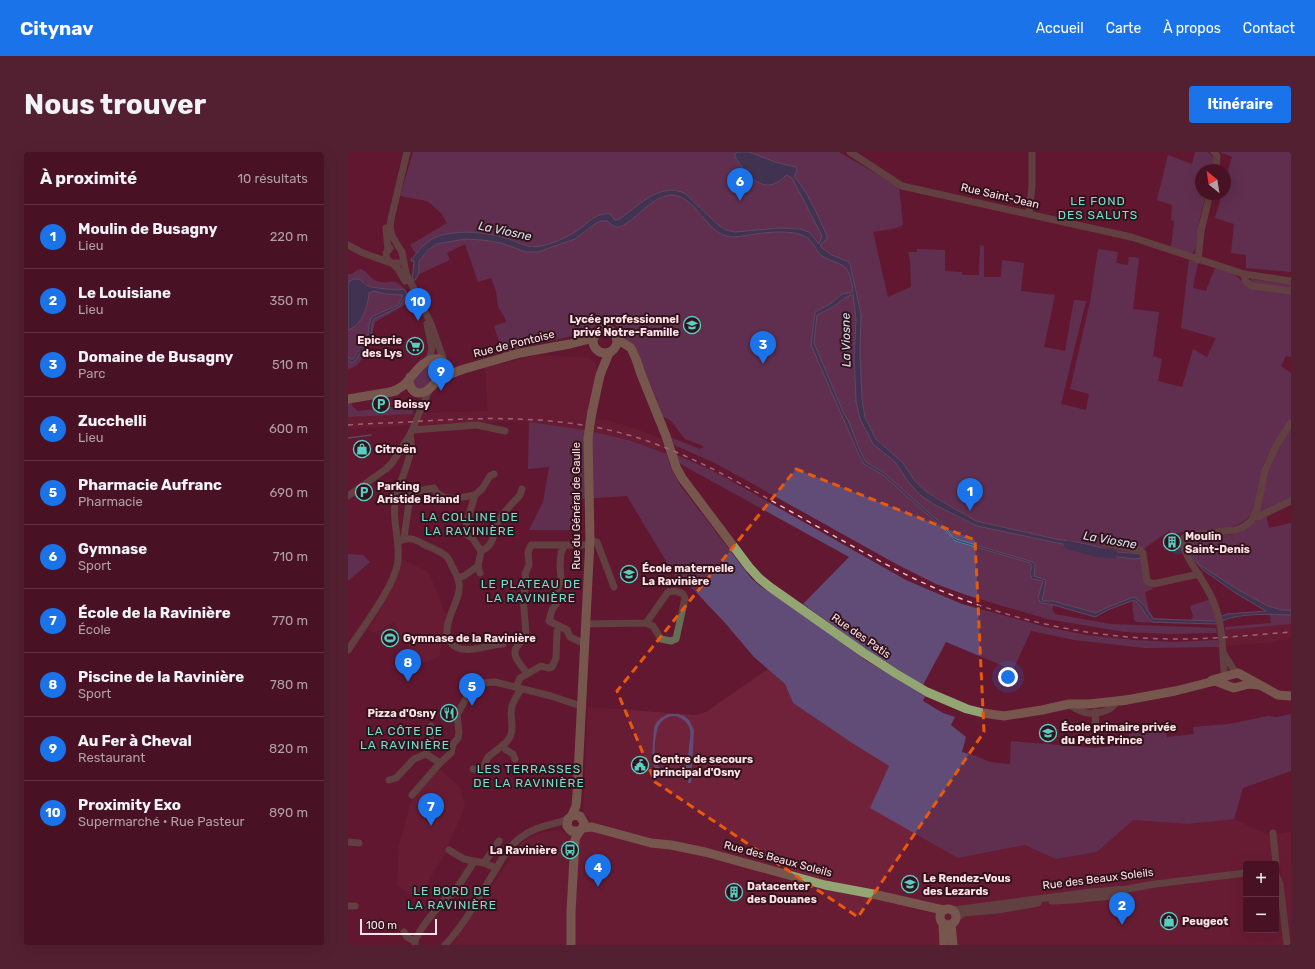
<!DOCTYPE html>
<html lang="fr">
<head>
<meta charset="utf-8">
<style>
  body { margin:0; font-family:Rubik,sans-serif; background:#532031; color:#f1f3f6 }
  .controls { position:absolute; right:12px; bottom:12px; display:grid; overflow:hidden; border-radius:4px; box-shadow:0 4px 16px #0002 }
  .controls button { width:36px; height:36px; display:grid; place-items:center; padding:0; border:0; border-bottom:1px solid #613241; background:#491224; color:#f1f3f6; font:20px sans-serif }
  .compass { position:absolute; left:847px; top:12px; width:36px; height:36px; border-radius:50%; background:#491224; box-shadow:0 4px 16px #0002; rotate:330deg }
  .scale { position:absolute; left:12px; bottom:10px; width:77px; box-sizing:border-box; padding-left:4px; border:2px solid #ffe3e8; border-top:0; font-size:11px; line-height:14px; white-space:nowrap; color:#ffe3e8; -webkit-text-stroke:3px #33131b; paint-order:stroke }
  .you { position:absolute; left:660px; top:525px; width:14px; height:14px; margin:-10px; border:3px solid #fff; border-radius:50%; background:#1a73e8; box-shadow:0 0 0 6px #1a73e833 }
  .badge { display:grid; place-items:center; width:26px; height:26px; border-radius:50%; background:#1a73e8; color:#fff; font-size:13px; font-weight:700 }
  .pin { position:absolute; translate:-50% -33px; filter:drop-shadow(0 1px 2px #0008) }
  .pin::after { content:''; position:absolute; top:21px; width:14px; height:12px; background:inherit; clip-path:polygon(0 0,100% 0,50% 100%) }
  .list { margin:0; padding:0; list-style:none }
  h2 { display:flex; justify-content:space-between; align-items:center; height:52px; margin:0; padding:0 16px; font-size:17px }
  h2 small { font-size:13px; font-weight:400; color:#b19ea6 }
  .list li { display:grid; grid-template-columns:26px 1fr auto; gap:12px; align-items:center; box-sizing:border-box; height:64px; padding:0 16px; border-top:1px solid #613241 }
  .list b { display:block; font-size:15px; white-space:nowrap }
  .list p { margin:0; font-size:13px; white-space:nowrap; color:#b19ea6 }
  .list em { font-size:13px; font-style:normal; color:#b19ea6 }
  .map { position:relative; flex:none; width:943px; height:793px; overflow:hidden; border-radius:4px }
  header { display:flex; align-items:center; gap:24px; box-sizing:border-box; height:56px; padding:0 20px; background:#1a73e8; color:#fff }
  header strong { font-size:19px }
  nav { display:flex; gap:22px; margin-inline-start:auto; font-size:14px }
  .intro { display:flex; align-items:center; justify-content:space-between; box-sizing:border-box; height:96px; padding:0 24px }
  h1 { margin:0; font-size:28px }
  .button { padding:10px 18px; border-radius:4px; background:#1a73e8; color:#fff; font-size:14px; font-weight:700 }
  main { display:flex; gap:24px; padding:0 24px }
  aside { flex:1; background:#491224; border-radius:4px; box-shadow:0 4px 16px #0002 }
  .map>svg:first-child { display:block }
  .built { fill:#71223b; fill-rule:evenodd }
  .green { fill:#604c76; fill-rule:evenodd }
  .water { fill:#1d537c; stroke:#617e9c }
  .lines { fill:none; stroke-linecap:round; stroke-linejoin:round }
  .stream { stroke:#617e9c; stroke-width:1.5 }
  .river { stroke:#1d537c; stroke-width:9 }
  .minor { stroke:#656f56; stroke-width:7 }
  .major { stroke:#92a572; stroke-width:9 }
  .rail { stroke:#e4c1c9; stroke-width:1.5; stroke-dasharray:5 5; stroke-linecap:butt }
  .major-bridge { stroke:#92a572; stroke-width:9 }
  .marked { fill:none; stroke:#e8590c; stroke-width:3; stroke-dasharray:8 5; stroke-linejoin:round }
  .labels { text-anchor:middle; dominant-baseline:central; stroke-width:4; stroke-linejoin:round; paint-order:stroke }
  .street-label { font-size:11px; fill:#ffe3e8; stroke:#33131b }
  .poi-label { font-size:11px; font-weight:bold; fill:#ffe3e8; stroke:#33131b; text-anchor:start }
  .neighbourhood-label { font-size:12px; letter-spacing:1px; fill:#76dfd2; stroke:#33131b }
  .water-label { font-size:12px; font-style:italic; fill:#d5e3f1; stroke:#33131b }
</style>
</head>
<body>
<header>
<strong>Citynav</strong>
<nav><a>Accueil</a><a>Carte</a><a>À propos</a><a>Contact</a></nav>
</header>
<div class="intro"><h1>Nous trouver</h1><a class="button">Itinéraire</a></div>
<main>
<aside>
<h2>À proximité<small>10 résultats</small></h2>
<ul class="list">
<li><span class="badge">1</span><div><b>Moulin de Busagny</b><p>Lieu</p></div><em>220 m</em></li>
<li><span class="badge">2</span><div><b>Le Louisiane</b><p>Lieu</p></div><em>350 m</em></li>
<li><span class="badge">3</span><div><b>Domaine de Busagny</b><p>Parc</p></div><em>510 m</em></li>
<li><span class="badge">4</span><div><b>Zucchelli</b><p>Lieu</p></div><em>600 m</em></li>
<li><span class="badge">5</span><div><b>Pharmacie Aufranc</b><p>Pharmacie</p></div><em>690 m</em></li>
<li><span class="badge">6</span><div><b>Gymnase</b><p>Sport</p></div><em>710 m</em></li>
<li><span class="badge">7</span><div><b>École de la Ravinière</b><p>École</p></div><em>770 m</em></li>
<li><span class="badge">8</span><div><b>Piscine de la Ravinière</b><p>Sport</p></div><em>780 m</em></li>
<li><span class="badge">9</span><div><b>Au Fer à Cheval</b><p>Restaurant</p></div><em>820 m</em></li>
<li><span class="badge">10</span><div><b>Proximity Exo</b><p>Supermarché · Rue Pasteur</p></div><em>890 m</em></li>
</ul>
</aside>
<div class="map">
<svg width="943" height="793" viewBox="0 0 943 793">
  <rect width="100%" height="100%" fill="#611830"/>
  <g class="built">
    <polygon points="190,203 241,206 249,212 237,278 181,270 152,269 71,273 76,261 140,259 137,216"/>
    <polygon points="65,262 61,273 0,277 0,265"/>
    <polygon points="249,267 262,269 287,277 314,287 317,301 280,288 246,281"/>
    <polygon points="54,407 81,421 98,464 91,505 78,510 68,508 46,470 26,481 21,477 32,460 43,438"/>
    <polygon points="943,472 943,487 928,489 928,490 876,494 877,478"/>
    <path d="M420,517L437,532L445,551L504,591L541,614L610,706L677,693L708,707L749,700L785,668L841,672L886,667L920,683L943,680V793H104L173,691L189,682L202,679H214L219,683L234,684L238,681L241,664L235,662L240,555L348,563L358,560ZM898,712H928V778H898Z"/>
    <polygon points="92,617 112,635 117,654 98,699 74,740 70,741 68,745 49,734 51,693 64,647"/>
  </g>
  <g class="green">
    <path d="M65,0H491L551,35L555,73L549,76L525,80L540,145L563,135L562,107L560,100H569V97L597,98V119L614,120V123H631L632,93L636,94V125H653L654,108L676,111L673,139L707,143L696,195L717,199L726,148L738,149L713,252L738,258L741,242L722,237L742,150L750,97L770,100L768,111L780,113L781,105L791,106L785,157L811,160L805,204L814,207L810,229L834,235L845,197L859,205L868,186L833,176L841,108L850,110L845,136L858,139L867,116L886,122L894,129L943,142V205L938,204L933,214L943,221V266L926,291L915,313L905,360C893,378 866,378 847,381L843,379L823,382L821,379L798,395L794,401L800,433L805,437L797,440L801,459L806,466L843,468L845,464L842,454L863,447L868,470L805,467L796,453L786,445L760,455L748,461L705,449H695L694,447L697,427C684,426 686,425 687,413L685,410L609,387L603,383L598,378L604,387L609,390L682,411L684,414L682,422L684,427L695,430L690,447L694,452L706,453L704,457L707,462L762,472L868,476L869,481L822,482L777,480L699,467L618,443L588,432L550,413L367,311L326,293L324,286L352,297L356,295L353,293L337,287L323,269L314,264L309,248L297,221L291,202L283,192L274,185L266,169L257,167L238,181L171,196L155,202L146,174L158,170L157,166L150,155L148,139L143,126L130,130L117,92L99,101L102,108L71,122V109C86,91 91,90 115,87L112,81C92,83 82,86 68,102L62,93L99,71L93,61L79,49L52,44ZM514,247L517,265L528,287L555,311L567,329L578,339L628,369L708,387L739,392L769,400L794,402L770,405L743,398L629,374L610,365L564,331L547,307L523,284L511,251Z"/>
    <polygon points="847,0 860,0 866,7 865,18 853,18 853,42 858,42 852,66 847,98 843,103 823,96 826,69 823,68 824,53 809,48 820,3 844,12"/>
    <polygon points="872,0 943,0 943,120 898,116 898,103 883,101 886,72 867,66 874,42 877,42 877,30 884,5"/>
    <path d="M13,117C20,120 22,127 29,129C42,134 44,123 56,137L50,139L21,134L16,130L6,127L0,130V122H4L9,118Z"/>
    <polygon points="903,127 943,132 943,137 905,131 902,129"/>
    <path d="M26,139L37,142L55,143L50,153L25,165L20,183L5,207H3L0,205V178C14,174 20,154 21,141Z"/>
    <path d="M59,142L60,151L27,170C25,181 17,206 9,213C6,215 3,216 0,217V209L2,211L23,184L24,172L26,167L51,155Z"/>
    <path d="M83,211H88C90,212 92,213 93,215C96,222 76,237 71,237C68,236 67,235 66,233V226Z"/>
    <polygon points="0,250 3,250 5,255 10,259 62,253 65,257 65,262 0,265"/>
    <polygon points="181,270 237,278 280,288 319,302 322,314 332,333 403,426 412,434 449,458 519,509 577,544 575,549 595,561 607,565 603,573 618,585 614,600 628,604 642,610 662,612 663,589 747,596 782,592 781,582 817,577 819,585 846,582 845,575 881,572 920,564 929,565 943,562 943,619 895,636 886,667 841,672 785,668 749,700 708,707 677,693 610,706 522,656 541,614 504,591 445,551 437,532 406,505 377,471 347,439 327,424 279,344 233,347 233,378 181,378 195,350 201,315 180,317"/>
    <polygon points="943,274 943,347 913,361 911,360 918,318"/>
    <polygon points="327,302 369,321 558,428 614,452 698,475 738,483 786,488 825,490 870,488 871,495 797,496 726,488 683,479 665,518 598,490 575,533 523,501 455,452 501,405 329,310"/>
    <polygon points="918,362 921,376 943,371 943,458 934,458 920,454 889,437 852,413 838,394 838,390 841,387 886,382 896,377"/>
    <polygon points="0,402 15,403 22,410 0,429"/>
    <path d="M787,448C795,454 797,465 805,470L867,473L789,470L786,468L784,449Z"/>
    <polygon points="924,461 943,463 943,472 877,478 877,475 923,471 922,462"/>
    <path d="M321,562H330L336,564L341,568L346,578L343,631H340V617C330,626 313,628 306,614C303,606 305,597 305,589C306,584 305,578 307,573C310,567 315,564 321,562ZM328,564C333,566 337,568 340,573C344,579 342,587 341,594C340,607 340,624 322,621C315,620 308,614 307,607C306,598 307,575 314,569C318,565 323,564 328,564Z"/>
  </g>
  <g class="water">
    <path d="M389,0H401L427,10L448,15L449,18L446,25C458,36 472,68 479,84V87L473,92V95L484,103L501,110L502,112L513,162L512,201L514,247L517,265L528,287L555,311L567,329L578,339L590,347L628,369L708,387L739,392L769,400L794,402V406L786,407L770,405L743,398L629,374L585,352L572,343L561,331L547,310L525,292L512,267L508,249L506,204L508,168L505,142L497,146L485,155L469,163L466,191L496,262L501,270L512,299L518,310L535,320L597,375L603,383L608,387L685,410L687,413L686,424L698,428L694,449H705L748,461L760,455L786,445L796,453L805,467L869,469V471L867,472L805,470C797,465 795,454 786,448L762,457L747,465L706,453L693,451L690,446L695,429L684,427L682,422L684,414L682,411L607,389L595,376L535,323L516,312L511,303L463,193L467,160L482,152L494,142L505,140C504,134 503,125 500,119C496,111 481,109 474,104C467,98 465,88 456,84C445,78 420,80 408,82C398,83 385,87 375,83C356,75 346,43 323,43C302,44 283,75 269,75C265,75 262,71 259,69H252L247,72L227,87L190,100H178L153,91L135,88L117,87L89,92L80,98L71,109C70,117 73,122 66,129L64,124L65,121L66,109H63V107C66,105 66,103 69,101C73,95 81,88 88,85C110,77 139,80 161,87C172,91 181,97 193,94C204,92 217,86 227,80C239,73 247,60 262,62L267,68H270C288,56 313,28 338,42L369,72L378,78L387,80L432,76L452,77L461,80L471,92L474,84L444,26L439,23C435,26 431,30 426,32C409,38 395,17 387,5V2Z"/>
    <path d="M6,127C14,126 14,131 20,134C25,136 51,139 56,137L59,142L51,155L26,167L24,172L23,184L7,209L4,211L0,209V205L3,207H5L20,183L21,173L23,166L27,163L50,153L55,143L37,142L26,139L21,141C20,154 14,174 0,178V130Z"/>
    <path d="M838,394L841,396L844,402L852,413L889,437L920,454L934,458H943V463C924,462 890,461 874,469L872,465L879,462L918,459L889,442L855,418L844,405Z"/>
  </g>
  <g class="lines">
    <g class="stream">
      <polyline points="0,286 23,283"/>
      <polyline points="829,400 834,397"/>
    </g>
    <g class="river">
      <polyline points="720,393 746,400 765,402"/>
      <polyline points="829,398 838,395 840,396 842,400"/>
    </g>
    <g class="minor">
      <polyline points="59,0 43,67 42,76 44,84 54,100 58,121 83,172 95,206 97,214"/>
      <polyline points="502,0 554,34 783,85 896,122 943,129"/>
      <polyline points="866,0 869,4 868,18"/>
      <polyline points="681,62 684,34 684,0"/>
      <polyline points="38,76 40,98"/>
      <polyline points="0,93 15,101 40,110"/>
      <polyline points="42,96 38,101 39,107 43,111 50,111"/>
      <polyline points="850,108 853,79 862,42"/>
      <polyline points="45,112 50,117 57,129"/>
      <path d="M896,122C896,128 898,131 904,134L943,139"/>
      <polyline points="79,172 84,196 81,208"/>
      <polyline points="65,278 129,273 157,279"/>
      <polyline points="127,343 134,337 142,324 146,322"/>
      <polyline points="0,344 38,317 44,311 62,283 82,236"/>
      <polyline points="906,364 910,365 943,349"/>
      <path d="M56,386L62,344L65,340L86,336C92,352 115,345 127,343L117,377L118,382L125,387L133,399L130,414L132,421"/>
      <polyline points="242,388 249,390 266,435"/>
      <path d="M50,390C59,384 67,387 75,392C82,395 95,400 99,405C102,408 103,413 105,416C109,423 113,431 111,439C109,453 91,478 103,491C115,505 140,492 155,492"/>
      <polyline points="756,391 792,398 795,401 799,429 805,432 851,422"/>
      <polyline points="216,394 213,401 212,413 213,428 209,438 209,451 204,458 201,469 219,478 222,485 237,492"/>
      <path d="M133,399C149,391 143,383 150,370C155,360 165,351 172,343L174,337"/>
      <polyline points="110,426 116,424 130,414"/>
      <polyline points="237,472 298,471 320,440 328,439 335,442 337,446 328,487 323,489 313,487 305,474 298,471"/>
      <path d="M0,498C14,476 48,433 50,408C52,387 43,366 48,345C52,327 67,302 62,283"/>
      <polyline points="876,502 886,518 892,522"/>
      <path d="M179,522C175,514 163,505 168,496C171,491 176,488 178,482L175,445L179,431L177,422L181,413L180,400L183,393H242"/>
      <path d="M877,530C874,504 876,475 866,451C859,431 836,406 834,388L837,385L842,383L887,378L895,375L904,368L909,357L917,318L929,292L943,271"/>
      <polyline points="168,535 172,526 193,514 200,516 204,515 208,506 209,480 211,474"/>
      <path d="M723,554C728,557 733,560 739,561C748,562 761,560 767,552"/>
      <polyline points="747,560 748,577 758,577"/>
      <polyline points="78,602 92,611"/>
      <path d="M167,607L165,602L158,598L155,593C171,580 160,569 164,554C166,548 170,542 173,537"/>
      <polyline points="125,617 131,618 134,617 140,605 155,593"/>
      <polyline points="41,628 48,626 66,607 78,602 84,578 83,574"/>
      <polyline points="64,643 92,611 103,601 105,592 110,586 111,581 109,563 122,539 133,531 147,530 203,544 233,554"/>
      <polyline points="925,681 928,712"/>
      <polyline points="0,690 11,691"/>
      <polyline points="101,698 116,707 136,711 148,716"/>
      <polyline points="136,711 151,689"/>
      <polyline points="928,723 932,732 939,793"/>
      <polyline points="704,749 724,748 773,743"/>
      <polyline points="0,754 7,754"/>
      <polyline points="606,758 743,740 779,737 807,732 898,721"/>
      <polyline points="608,767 615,761 650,758 690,751"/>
      <polyline points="56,780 59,785 66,789"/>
      <path d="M67,793C65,782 92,754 99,744L105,742L126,710"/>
      <path d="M97,793C117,772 130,746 145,722C153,709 160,695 172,686C189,673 203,674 220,667"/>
    </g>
    <g class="major">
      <circle cx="257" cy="189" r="12"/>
      <polyline points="269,187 283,196 288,207 293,222 318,284 328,315 334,326 401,415 411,426 422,435 516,501 547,521 579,540 619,557 635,561 656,564 694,558 721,552 741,552 778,548"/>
      <polyline points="94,225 116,217 172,201 222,192 246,186"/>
      <path d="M43,240C48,238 53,236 57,232C65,224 76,204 91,207C105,216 94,225 86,232C83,235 80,239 76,240C66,244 59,234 62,225"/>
      <polyline points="0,247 48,239"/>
      <polyline points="244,260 252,223 261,201"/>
      <polyline points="864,528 890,521 930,543 943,544"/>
      <polyline points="773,549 827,539 867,529 886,536 901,532 911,533"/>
      <polyline points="224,663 228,654 229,642 242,388 240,286"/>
      <polyline points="235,676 244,675 303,691 323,693 357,700 477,733 525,742 595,758"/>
      <circle cx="600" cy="765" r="8"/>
      <polyline points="595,771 596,793"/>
      <polyline points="603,772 605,793"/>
      <path d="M223,793V760L227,688C229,679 235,679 236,671L232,664L225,663L220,667L219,674L223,679H230"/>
    </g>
    <path class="rail" d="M0,273C25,271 50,271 74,269C143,265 210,264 277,282C327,296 372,320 417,345C460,369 503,394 547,417C633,462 732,487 829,487C867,487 905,483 943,480"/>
    <polyline class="major-bridge" points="240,286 244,260"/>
  </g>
  <path d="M0 0H943V793H0ZM448,317L627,388L636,580L510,765L307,630L269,539Z" fill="#611830" fill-opacity=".55" fill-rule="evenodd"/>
  <path class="marked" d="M448,317L627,388L636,580L510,765L307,630L269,539Z"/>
  <defs>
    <g id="school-ring" transform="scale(0.9)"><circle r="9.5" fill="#33131b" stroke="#57cec1" stroke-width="1.5"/><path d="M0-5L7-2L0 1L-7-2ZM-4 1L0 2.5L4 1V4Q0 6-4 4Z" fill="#57cec1"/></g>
    <g id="supermarket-ring" transform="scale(0.9)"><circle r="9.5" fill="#33131b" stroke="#57cec1" stroke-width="1.5"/><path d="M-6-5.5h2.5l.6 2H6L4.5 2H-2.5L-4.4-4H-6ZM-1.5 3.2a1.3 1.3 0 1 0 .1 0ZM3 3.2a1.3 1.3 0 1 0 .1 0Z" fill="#57cec1"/></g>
    <g id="parking-ring" transform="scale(0.9)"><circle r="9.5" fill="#33131b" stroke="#57cec1" stroke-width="1.5"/><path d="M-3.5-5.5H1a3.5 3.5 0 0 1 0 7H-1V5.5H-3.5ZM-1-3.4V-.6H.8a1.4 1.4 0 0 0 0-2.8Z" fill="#57cec1"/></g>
    <g id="shop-ring" transform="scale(0.9)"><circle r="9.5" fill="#33131b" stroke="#57cec1" stroke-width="1.5"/><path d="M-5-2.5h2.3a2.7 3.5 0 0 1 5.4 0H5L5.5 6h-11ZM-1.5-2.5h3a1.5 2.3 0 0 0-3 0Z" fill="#57cec1"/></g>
    <g id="building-ring" transform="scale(0.9)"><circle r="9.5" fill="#33131b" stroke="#57cec1" stroke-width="1.5"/><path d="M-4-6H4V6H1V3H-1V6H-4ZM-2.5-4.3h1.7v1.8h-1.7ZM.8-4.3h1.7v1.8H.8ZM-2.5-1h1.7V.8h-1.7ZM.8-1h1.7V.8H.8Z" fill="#57cec1"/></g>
    <g id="stadium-ring" transform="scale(0.9)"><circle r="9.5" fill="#33131b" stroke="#57cec1" stroke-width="1.5"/><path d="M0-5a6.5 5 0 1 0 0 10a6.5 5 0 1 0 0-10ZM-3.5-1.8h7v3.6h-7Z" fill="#57cec1"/></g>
    <g id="restaurant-ring" transform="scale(0.9)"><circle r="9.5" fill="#33131b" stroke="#57cec1" stroke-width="1.5"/><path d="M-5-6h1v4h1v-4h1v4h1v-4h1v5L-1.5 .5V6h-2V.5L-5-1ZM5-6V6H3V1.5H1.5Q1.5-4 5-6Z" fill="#57cec1"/></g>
    <g id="civic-ring" transform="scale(0.9)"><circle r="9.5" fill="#33131b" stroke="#57cec1" stroke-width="1.5"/><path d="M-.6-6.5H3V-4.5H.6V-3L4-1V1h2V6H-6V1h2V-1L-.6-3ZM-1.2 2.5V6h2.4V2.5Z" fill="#57cec1"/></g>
    <g id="bus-ring" transform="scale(0.9)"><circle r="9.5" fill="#33131b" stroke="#57cec1" stroke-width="1.5"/><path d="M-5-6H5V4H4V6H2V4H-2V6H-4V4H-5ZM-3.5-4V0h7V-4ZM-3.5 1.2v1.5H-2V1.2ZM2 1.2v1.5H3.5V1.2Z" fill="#57cec1"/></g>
  </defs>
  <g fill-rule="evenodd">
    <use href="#school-ring" x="344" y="173"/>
    <use href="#supermarket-ring" x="67" y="194"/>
    <use href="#parking-ring" x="33" y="252"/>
    <use href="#shop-ring" x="14" y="297"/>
    <use href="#parking-ring" x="16" y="340"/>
    <use href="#building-ring" x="824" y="390"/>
    <use href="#school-ring" x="281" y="422"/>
    <use href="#stadium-ring" x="42" y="486"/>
    <use href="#restaurant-ring" x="101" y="561"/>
    <use href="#school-ring" x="700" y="581"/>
    <use href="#civic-ring" x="292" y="613"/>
    <use href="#bus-ring" x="222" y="698"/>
    <use href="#school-ring" x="562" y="732"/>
    <use href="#building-ring" x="386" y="740"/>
    <use href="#shop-ring" x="821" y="769"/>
  </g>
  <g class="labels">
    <g class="street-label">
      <text transform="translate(652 44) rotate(13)">Rue Saint-Jean</text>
      <text transform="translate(166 192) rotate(-14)">Rue de Pontoise</text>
      <text transform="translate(228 354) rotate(-90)">Rue du Général de Gaulle</text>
      <text transform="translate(513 484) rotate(35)">Rue des Patis</text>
      <text transform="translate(430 707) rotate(15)">Rue des Beaux Soleils</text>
      <text transform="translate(750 727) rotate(-7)">Rue des Beaux Soleils</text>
    </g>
    <g class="poi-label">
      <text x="331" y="167" text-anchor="end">Lycée professionnel<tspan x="331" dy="13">privé Notre-Famille</tspan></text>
      <text x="54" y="188" text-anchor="end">Epicerie<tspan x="54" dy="13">des Lys</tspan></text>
      <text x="46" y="252">Boissy</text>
      <text x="27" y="297">Citroën</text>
      <text x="29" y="334">Parking<tspan x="29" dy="13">Aristide Briand</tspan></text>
      <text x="837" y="384">Moulin<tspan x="837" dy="13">Saint-Denis</tspan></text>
      <text x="294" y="416">École maternelle<tspan x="294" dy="13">La Ravinière</tspan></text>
      <text x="55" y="486">Gymnase de la Ravinière</text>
      <text x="88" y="561" text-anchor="end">Pizza d'Osny</text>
      <text x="713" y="575">École primaire privée<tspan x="713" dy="13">du Petit Prince</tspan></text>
      <text x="305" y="607">Centre de secours<tspan x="305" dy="13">principal d'Osny</tspan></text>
      <text x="209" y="698" text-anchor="end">La Ravinière</text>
      <text x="575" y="726">Le Rendez-Vous<tspan x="575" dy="13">des Lezards</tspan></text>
      <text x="399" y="734">Datacenter<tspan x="399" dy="13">des Douanes</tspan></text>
      <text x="834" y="769">Peugeot</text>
    </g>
    <g class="neighbourhood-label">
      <text x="750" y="49">LE FOND<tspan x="750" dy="14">DES SALUTS</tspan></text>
      <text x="122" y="365">LA COLLINE DE<tspan x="122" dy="14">LA RAVINIÈRE</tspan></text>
      <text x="183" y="432">LE PLATEAU DE<tspan x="183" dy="14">LA RAVINIÈRE</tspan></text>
      <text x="57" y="579">LA CÔTE DE<tspan x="57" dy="14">LA RAVINIÈRE</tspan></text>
      <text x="181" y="617">LES TERRASSES<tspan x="181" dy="14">DE LA RAVINIÈRE</tspan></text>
      <text x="104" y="739">LE BORD DE<tspan x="104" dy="14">LA RAVINIÈRE</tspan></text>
    </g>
    <g class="water-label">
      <text transform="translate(157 79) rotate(12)">La Viosne</text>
      <text transform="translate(498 188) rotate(-91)">La Viosne</text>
      <text transform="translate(762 388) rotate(10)">La Viosne</text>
    </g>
  </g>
</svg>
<div class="controls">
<button>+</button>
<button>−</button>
</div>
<svg class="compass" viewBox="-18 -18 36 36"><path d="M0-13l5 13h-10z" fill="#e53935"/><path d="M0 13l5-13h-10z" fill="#b19ea6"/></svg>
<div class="scale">100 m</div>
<div class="you"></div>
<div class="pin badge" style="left:622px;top:359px">1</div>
<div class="pin badge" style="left:774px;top:773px">2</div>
<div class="pin badge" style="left:415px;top:212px">3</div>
<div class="pin badge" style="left:250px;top:735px">4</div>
<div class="pin badge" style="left:124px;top:554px">5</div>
<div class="pin badge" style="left:392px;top:49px">6</div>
<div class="pin badge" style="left:83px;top:674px">7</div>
<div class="pin badge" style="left:60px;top:530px">8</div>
<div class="pin badge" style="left:93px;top:239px">9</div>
<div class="pin badge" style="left:70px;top:169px">10</div>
</div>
</main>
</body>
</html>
